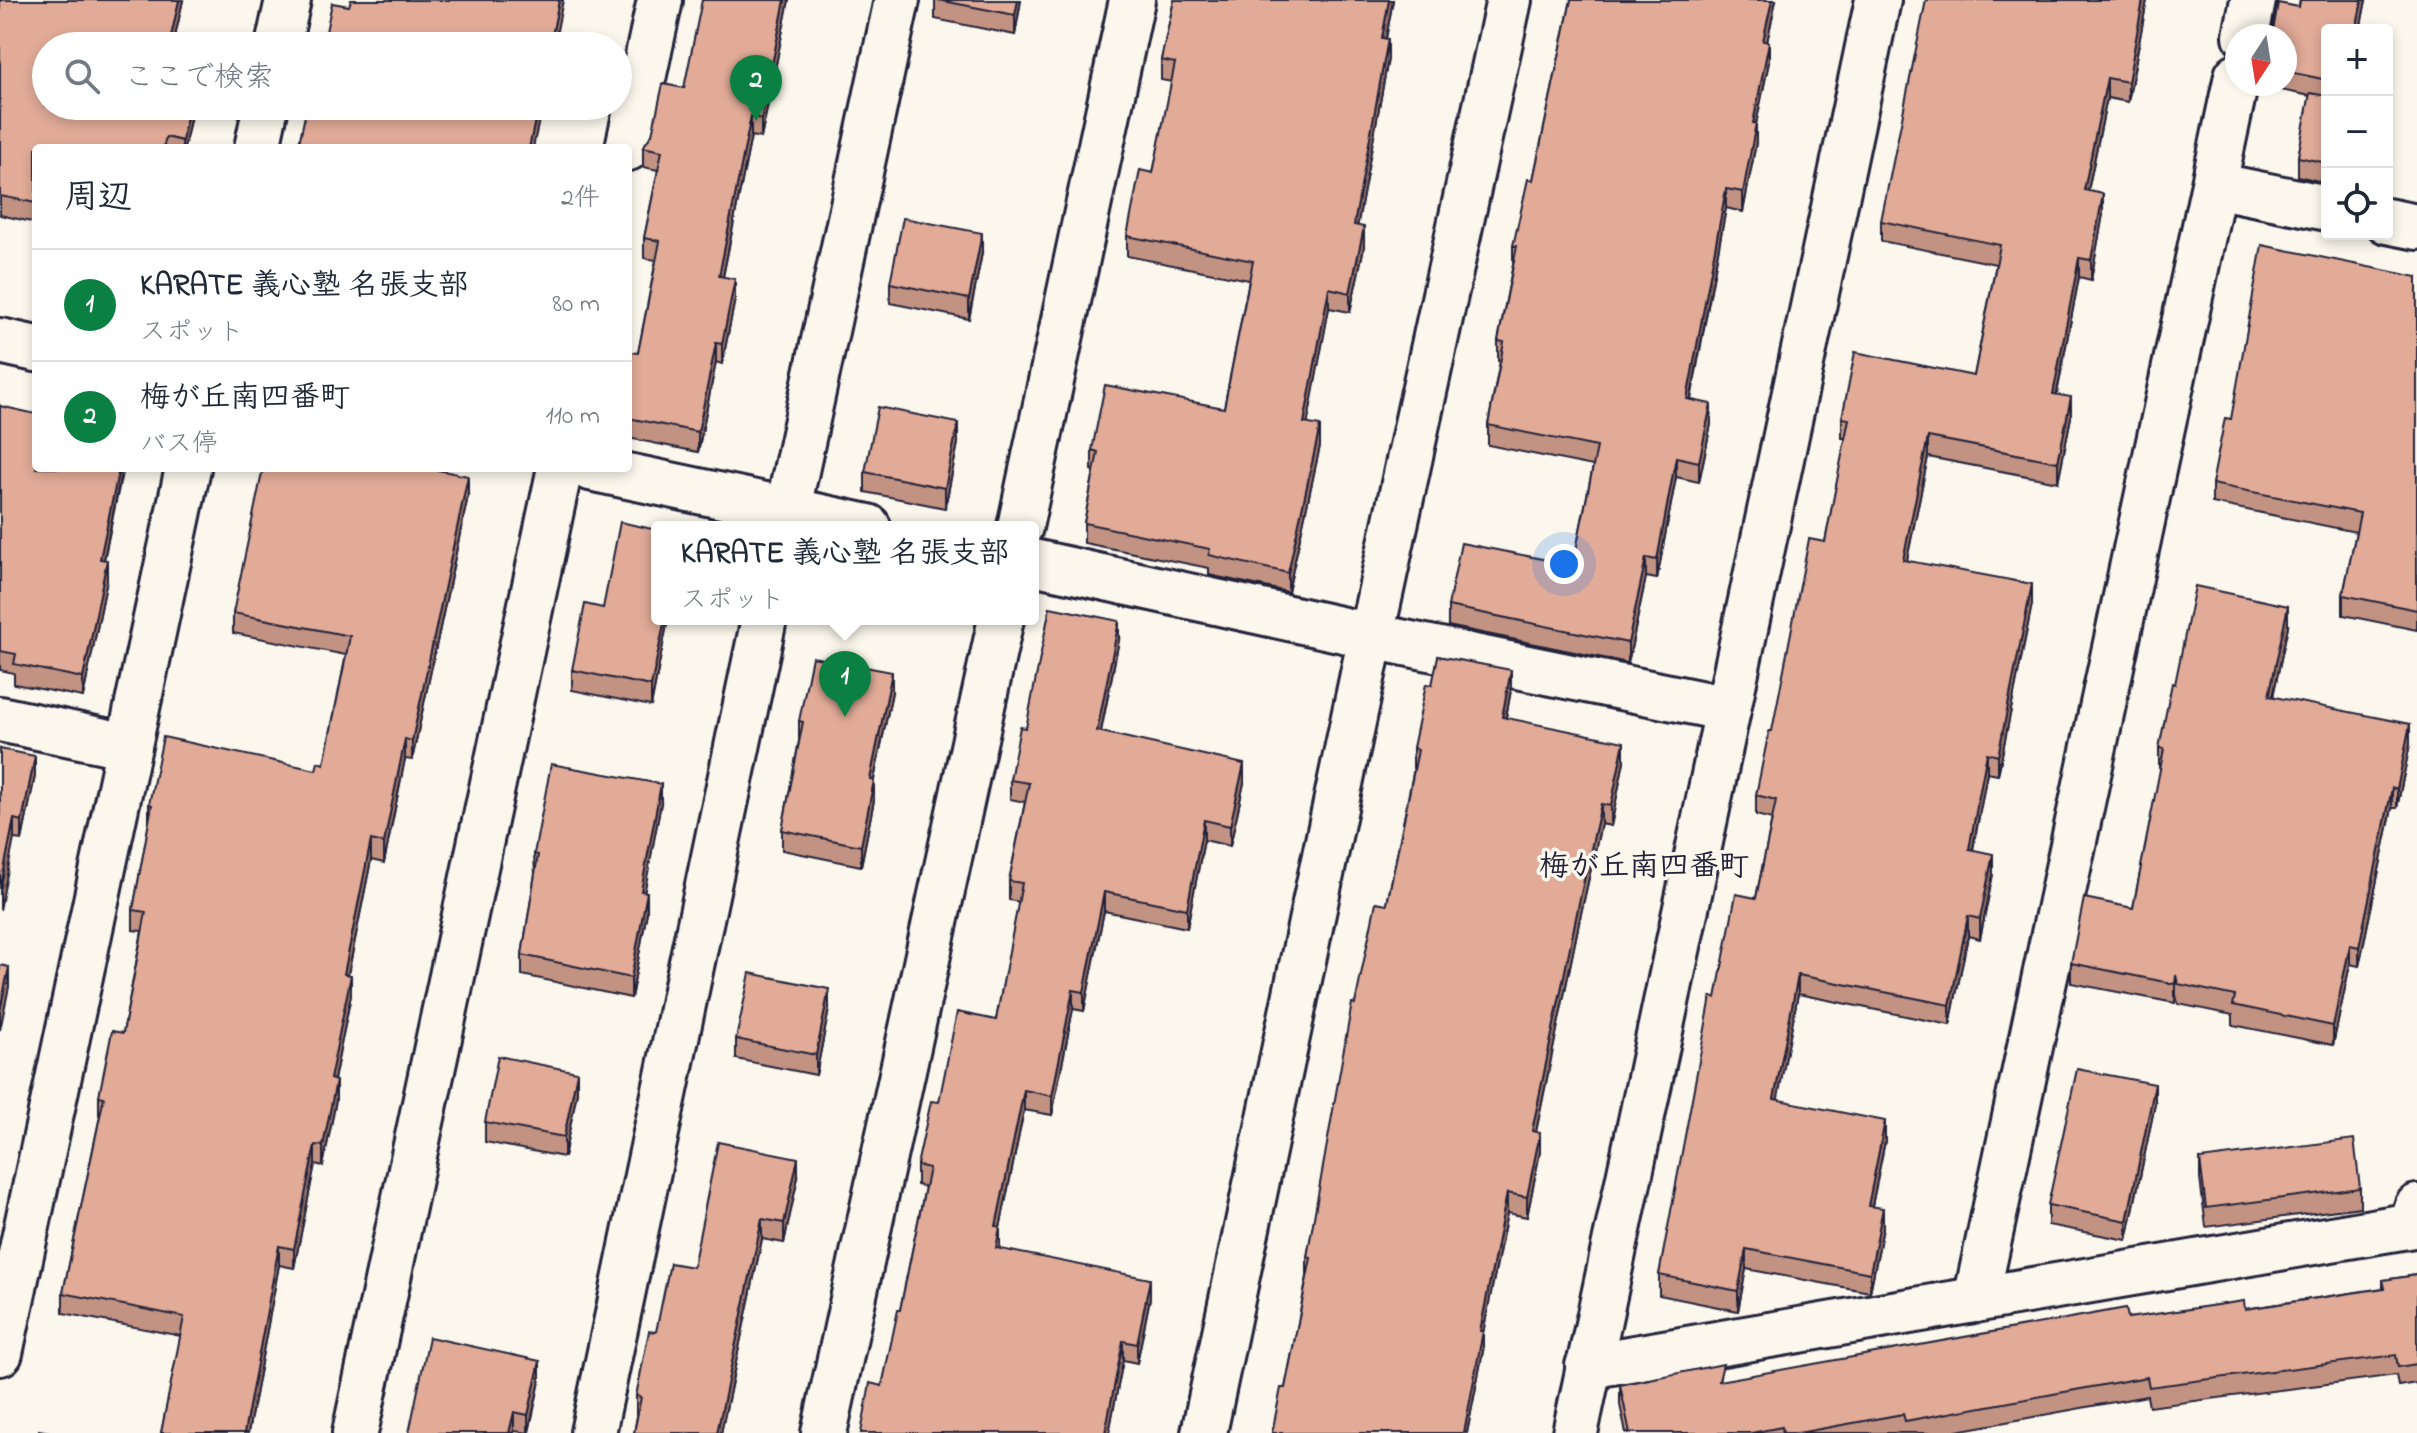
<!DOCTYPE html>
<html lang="ja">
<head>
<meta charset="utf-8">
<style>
  body { margin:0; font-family:"Indie Flower","Klee One",sans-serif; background:#f2f2f3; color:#1f2937 }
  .controls { position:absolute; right:24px; top:24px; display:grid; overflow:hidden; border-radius:8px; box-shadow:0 4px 12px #0003 }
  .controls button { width:72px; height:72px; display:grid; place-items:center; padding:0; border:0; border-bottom:2px solid #e0e1e3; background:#fff; color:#1f2937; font:40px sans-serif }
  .compass { position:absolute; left:2225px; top:24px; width:72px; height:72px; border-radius:50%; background:#fff; box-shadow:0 4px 12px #0003; rotate:192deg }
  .you { position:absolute; left:1564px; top:564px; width:28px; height:28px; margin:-20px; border:6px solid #fff; border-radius:50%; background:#1a73e8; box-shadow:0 0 0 12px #1a73e833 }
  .badge { display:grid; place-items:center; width:52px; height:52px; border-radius:50%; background:#0b8043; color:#fff; font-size:26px; font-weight:700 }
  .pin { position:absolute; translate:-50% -66px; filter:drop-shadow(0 2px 4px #0008) }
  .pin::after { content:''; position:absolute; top:42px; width:28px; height:24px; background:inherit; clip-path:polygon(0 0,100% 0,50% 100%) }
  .popup { position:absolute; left:651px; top:521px; width:388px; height:104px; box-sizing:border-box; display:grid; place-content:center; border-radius:8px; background:#fff; filter:drop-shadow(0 2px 6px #0005); font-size:26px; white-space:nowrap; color:#747a83 }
  .popup b { font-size:30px; color:#1f2937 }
  .popup::after { content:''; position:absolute; left:50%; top:100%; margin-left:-16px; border:16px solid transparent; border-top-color:#fff }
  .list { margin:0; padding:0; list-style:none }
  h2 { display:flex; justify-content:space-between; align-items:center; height:104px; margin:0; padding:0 32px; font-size:34px }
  h2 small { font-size:26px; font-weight:400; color:#747a83 }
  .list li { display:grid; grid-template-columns:52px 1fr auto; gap:24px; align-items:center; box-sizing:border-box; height:112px; padding:0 32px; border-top:2px solid #e0e1e3 }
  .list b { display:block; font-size:30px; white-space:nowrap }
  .list p { margin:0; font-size:26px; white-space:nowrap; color:#747a83 }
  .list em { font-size:26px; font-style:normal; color:#747a83 }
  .icon { flex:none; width:44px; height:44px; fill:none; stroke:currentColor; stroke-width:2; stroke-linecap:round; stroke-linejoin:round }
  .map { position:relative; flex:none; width:2417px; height:1433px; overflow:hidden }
  .search { position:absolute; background:#fff; box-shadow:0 4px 12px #0003; left:32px; top:32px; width:600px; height:88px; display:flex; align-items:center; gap:20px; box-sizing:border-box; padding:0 28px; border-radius:44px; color:#747a83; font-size:30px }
  .panel { position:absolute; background:#fff; box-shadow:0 4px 12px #0003; left:32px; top:144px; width:600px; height:328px; border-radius:8px }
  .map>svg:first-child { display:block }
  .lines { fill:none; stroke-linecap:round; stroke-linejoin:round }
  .minor-casing { stroke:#22223b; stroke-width:50 }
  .minor { stroke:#fbf7ec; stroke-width:44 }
  .wall { fill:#c29383; stroke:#22223b; stroke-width:2 }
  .shaded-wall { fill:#9e786a; stroke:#22223b; stroke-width:2 }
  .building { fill:#e1ab98; stroke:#22223b; stroke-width:2 }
  .labels { text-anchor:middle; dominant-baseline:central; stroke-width:7; stroke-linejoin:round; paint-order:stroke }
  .quarter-label { font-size:30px; font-weight:bold; fill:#22223b; stroke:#fbf7ec }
</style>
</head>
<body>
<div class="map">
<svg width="2417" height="1433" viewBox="0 0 2417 1433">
  <rect width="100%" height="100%" fill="#fbf7ec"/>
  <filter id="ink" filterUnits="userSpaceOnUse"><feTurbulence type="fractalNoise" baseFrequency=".0125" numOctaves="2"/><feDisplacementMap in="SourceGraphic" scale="16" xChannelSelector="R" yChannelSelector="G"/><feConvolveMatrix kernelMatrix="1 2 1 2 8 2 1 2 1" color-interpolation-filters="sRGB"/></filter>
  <g filter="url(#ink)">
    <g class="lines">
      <g class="minor-casing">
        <g id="minor">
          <polyline points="2246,36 2253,0"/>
          <polyline points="278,46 288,0"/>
          <polyline points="257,148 266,106"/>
          <polyline points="628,148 660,0"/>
          <polyline points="2214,185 2327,208"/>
          <polyline points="2387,221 2417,227"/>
          <polyline points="0,341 36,349"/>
          <polyline points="590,468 868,527"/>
          <polyline points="784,527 897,0"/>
          <polyline points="1020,527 1132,0"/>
          <polyline points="1033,562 1371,636 1728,709"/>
          <polyline points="0,719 128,746"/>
          <polyline points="1976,1300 2237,76"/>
          <polyline points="0,1353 188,468"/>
          <polyline points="1588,1366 2413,1225 2417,1207"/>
          <polyline points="355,1433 560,468"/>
          <polyline points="593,1433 764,619"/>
          <polyline points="824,1433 1001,619"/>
          <polyline points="1204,1433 1371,636 1509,0"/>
          <polyline points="1575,1433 1878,0"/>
        </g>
      </g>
      <use href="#minor" class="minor"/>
    </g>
    <g class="wall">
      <polygon points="0,0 183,0 173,46 46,46 193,106 184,148 36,148 36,223 0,215"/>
      <polygon points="789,0 761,138 751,136 723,277 735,299 722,364 716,362 698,452 628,438 628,367 638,353 656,260 644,258 644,238 658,170 643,167 643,147 684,88"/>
      <polygon points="935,0 1021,0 1015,35 935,19"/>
      <polygon points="1174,0 1393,0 1386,39 1388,59 1357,226 1364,247 1350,312 1329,308 1307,424 1320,446 1288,592 1209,575 1209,568 1084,543 1084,523 1094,471 1092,470 1092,450 1224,408 1249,280 1127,256 1127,236 1153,173 1172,82 1161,80 1161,60"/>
      <polygon points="1571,0 1776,0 1767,42 1769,62 1756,124 1756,143 1743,212 1726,208 1691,400 1711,424 1699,482 1676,477 1657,579 1646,577 1628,663 1448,626 1448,606 1573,565 1593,466 1488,445 1488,425 1500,361 1498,361 1498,341 1513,264 1513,246 1533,180"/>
      <polygon points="2147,0 2128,102 2107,98 2088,191 2103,214 2091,280 2079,277 2057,394 2071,417 2058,482 1928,457 1907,560 2032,604 1998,775 1987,773 1973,850 1993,874 1980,939 1968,936 1950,1025 1798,994 1777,1100 1885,1141 1872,1206 1883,1228 1870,1292 1746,1269 1738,1311 1659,1295 1659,1275 1716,998 1756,898 1772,819 1756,815 1756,795 1825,542 1846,438 1842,438 1842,418 1974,376 1996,264 1881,241 1881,221"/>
      <polygon points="2300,0 2366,0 2360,30 2327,30 2327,183 2298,176 2298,157 2310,96 2266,87 2266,84 2285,84 2285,36 2299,7"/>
      <polygon points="982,253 969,319 890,303 890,283"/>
      <polygon points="2417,277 2417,630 2343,615 2343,595 2356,532 2212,503 2212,484 2231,419"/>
      <polygon points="0,406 36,468 123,468 104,560 107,580 83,697 14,684 14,673 0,670"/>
      <polygon points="958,443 945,508 865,492 865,472"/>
      <polygon points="468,496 412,760 405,759 384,863 371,860 348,975 351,995 334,1080 336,1100 323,1166 315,1164 294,1268 279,1265 248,1433 161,1433 181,1336 63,1313 63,1293 100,1116 99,1115 99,1096 123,1033 142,931 133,930 133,910 149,823 149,804 316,770 324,764 346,655 233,633 233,613"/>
      <polygon points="657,619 688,619 687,623 668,619 651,706 572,690 572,670"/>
      <polygon points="2288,626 2273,696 2410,744 2397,808 2392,808 2359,966 2350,964 2333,1045 2233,1025 2233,1015 2178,1004 2176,995 2175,1003 2071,983 2071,963 2133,908 2161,768 2159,768 2159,748 2175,684"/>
      <polygon points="1119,640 1101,732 1244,783 1230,846 1204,840 1187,928 1104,911 1084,1011 1073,1009 1052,1115 1024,1110 1000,1228 999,1249 1150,1298 1137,1363 1123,1360 1109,1433 861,1433 882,1386 900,1310 925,1187 917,1185 917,1165 939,1102 996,1020 1019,902 1009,900 1009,881 1025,802 1010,799 1010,780 1026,728"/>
      <polygon points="1432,685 1511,690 1506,718 1624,761 1611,826 1601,824 1580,918 1536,1132 1540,1152 1527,1217 1507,1213 1483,1333 1483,1351 1467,1433 1272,1433 1285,1388 1307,1277 1307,1257 1355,1004 1387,904 1414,768 1413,768 1413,748"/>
      <polygon points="892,692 874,780 874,800 861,866 782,850 782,830 799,741 799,721"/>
      <polygon points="0,749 35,776 22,840 14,839"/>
      <polygon points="661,803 644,891 647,912 631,998 522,975 522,955 535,874 534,854"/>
      <polygon points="829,1009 816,1075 736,1059 736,1039"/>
      <polygon points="577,1092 564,1157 485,1142 485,1122"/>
      <polygon points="2155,1104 2127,1240 2048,1225 2048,1205"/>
      <polygon points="2200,1159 2360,1188 2360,1207 2206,1227 2200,1179"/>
      <polygon points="798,1177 784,1243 762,1239 721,1433 634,1433 637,1416 636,1416 636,1396 656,1332 693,1267"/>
      <polygon points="2417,1275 2417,1383 2398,1386 2396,1375 2149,1407 2147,1396 1946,1433 1626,1433 1620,1405 1620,1385 1723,1381 2128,1318 2245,1309 2383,1288 2383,1280"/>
      <polygon points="540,1381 529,1433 514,1431 514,1433 409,1433"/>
    </g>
    <g class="shaded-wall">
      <polygon points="179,0 183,0 173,46 169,46"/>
      <polygon points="559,0 563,0 554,46 550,46"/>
      <polygon points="785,0 789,0 761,138 761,119"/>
      <polygon points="1018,0 1021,0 1015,35 1015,15"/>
      <polygon points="1389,0 1393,0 1382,58 1382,38"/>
      <polygon points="1772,0 1776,0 1763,61 1763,41"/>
      <polygon points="2143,0 2147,0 2128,102 2128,82"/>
      <polygon points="2362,0 2366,0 2360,30 2356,30"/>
      <polygon points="1388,39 1388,59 1354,245 1354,225"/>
      <polygon points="1769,42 1769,62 1756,124 1756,143 1743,212 1743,192 1753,123"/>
      <polygon points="2107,78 2107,98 2084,210 2084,190"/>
      <polygon points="189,106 193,106 184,148 182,148 182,141"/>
      <polygon points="538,106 542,106 533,148 529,148"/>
      <polygon points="2389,109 2389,128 2387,139 2387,119"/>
      <polygon points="751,116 751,136 719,296 719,276"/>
      <polygon points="1726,189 1726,208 1687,418 1687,399"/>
      <polygon points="2103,194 2103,214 2091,280 2091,260"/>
      <polygon points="1364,227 1364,247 1350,312 1350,293"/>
      <polygon points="982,233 982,253 969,319 969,299"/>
      <polygon points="2079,258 2079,277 2053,413 2053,394"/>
      <polygon points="735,279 735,299 722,364 722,344"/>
      <polygon points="1329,288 1329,308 1304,443 1304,423"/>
      <polygon points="716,343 716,362 698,452 698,432"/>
      <polygon points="2071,397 2071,417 2058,482 2058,462"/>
      <polygon points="1711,404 1711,424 1699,482 1699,462"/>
      <polygon points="958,423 958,443 945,508 945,488"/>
      <polygon points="1320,426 1320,446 1288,592 1288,573"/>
      <polygon points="1928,437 1928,457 1903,579 1903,560"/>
      <polygon points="1676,457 1676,477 1657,579 1657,560"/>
      <polygon points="119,468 122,468 100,579 100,559"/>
      <polygon points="468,476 468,496 412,760 412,741"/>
      <polygon points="1646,558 1646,577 1628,663 1628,643"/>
      <polygon points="107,560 107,580 83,697 83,678"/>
      <polygon points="2032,584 2032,604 1998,775 1998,756"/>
      <polygon points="2288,606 2288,626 2269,715 2269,696"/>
      <polygon points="665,619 668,619 651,706 651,686"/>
      <polygon points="1119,621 1119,640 1097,750 1097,731"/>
      <polygon points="1511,670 1511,690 1502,737 1502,717"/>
      <polygon points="892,672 892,692 870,799 870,779"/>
      <polygon points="2410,724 2410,744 2397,808 2397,789"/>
      <polygon points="405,739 405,759 384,863 384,843"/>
      <polygon points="1624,742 1624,761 1611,826 1611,806"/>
      <polygon points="1987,753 1987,773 1969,869 1969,849"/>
      <polygon points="35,756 35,776 22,840 22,821"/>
      <polygon points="1244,764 1244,783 1230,846 1230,826"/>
      <polygon points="874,780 874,800 861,866 861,846"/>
      <polygon points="661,784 661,803 641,911 641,891"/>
      <polygon points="2392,788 2392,808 2359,966 2359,947"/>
      <polygon points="1601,804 1601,824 1580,918 1532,1151 1532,1131 1580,898"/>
      <polygon points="14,819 14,839 0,910 0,890"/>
      <polygon points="1204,820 1204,840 1187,928 1187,909"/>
      <polygon points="371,840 371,860 344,994 344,974"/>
      <polygon points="1993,854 1993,874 1980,939 1980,919"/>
      <polygon points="647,892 647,912 631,998 631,978"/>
      <polygon points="1104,892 1104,911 1084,1011 1084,992"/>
      <polygon points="1968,916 1968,936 1950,1025 1950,1005"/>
      <polygon points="2350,945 2350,964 2333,1045 2333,1026"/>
      <polygon points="9,967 9,987 0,1030 0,1010"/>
      <polygon points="351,975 351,995 330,1099 330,1079"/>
      <polygon points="1798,975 1798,994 1774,1119 1774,1099"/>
      <polygon points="2176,975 2176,995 2175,1003 2175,984"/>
      <polygon points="829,989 829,1009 816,1075 816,1055"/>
      <polygon points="1073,990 1073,1009 1052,1115 1052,1096"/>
      <polygon points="577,1072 577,1092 564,1157 564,1137"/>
      <polygon points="336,1081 336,1100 323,1166 323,1146"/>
      <polygon points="2155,1084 2155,1104 2127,1240 2127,1221"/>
      <polygon points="1024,1090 1024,1110 1000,1228 1000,1246 996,1267 996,1226"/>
      <polygon points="1885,1121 1885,1141 1868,1225 1868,1206"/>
      <polygon points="1540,1133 1540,1152 1527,1217 1527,1197"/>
      <polygon points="315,1145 315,1164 294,1268 294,1249"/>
      <polygon points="798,1158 798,1177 784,1243 784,1223"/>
      <polygon points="1507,1193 1507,1213 1483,1333 1483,1351 1467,1433 1464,1433 1480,1331"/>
      <polygon points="1883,1208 1883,1228 1870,1292 1870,1273"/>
      <polygon points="762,1219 762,1239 721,1433 717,1433"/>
      <polygon points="279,1246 279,1265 248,1433 244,1433"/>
      <polygon points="1746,1249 1746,1269 1738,1311 1738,1291"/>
      <polygon points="1150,1279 1150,1298 1137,1363 1137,1344"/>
      <polygon points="1123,1341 1123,1360 1109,1433 1105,1433"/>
      <polygon points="540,1361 540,1381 528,1433 528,1415"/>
      <polygon points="514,1412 514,1433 509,1433"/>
    </g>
    <g class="building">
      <polygon points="0,0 179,0 169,46 46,46 46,106 189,106 182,141 166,137 163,148 36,148 36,203 0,196"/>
      <polygon points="351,0 559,0 550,46 323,46 332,3 349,6"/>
      <polygon points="702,0 785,0 761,119 751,116 719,276 735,279 722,344 716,343 698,432 628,418 628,367 631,352 638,353 660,241 644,238 662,151 643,147 652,134 663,84 684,88"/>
      <polygon points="938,0 1018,0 1015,15"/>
      <polygon points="1174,0 1389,0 1382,38 1388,39 1354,225 1364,227 1350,293 1329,288 1304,423 1320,426 1288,573 1209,555 1210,549 1084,523 1098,452 1092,450 1105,385 1224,408 1253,261 1127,236 1140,170 1153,173 1175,63 1161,60"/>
      <polygon points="1571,0 1772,0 1763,41 1769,42 1753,123 1756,123 1743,192 1726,189 1687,399 1711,404 1699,462 1676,457 1657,560 1646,558 1628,643 1448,606 1461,543 1573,565 1597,447 1488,425 1504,342 1498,341 1517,246 1513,246 1528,179 1533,180"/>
      <polygon points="1926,0 2143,0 2128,82 2107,78 2084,190 2103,194 2091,260 2079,258 2053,394 2071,397 2058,462 1928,437 1903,560 2032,584 1998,756 1987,753 1969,849 1993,854 1980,919 1968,916 1950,1005 1798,975 1774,1099 1885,1121 1868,1206 1883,1208 1870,1273 1746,1249 1738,1291 1659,1275 1711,997 1716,998 1736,894 1756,898 1776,800 1756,795 1769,731 1772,731 1809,539 1825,542 1849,419 1842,418 1855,352 1974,376 2000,245 1881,221"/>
      <polygon points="2300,0 2362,0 2356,30 2327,30 2327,80 2285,71 2285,36 2272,36 2278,3 2299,7"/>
      <polygon points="2310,93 2327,96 2327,163 2298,157"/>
      <polygon points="307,106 538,106 529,148 298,148"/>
      <polygon points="903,218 982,233 969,299 890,283"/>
      <polygon points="2262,245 2417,277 2417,610 2343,595 2360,513 2212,484 2225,418 2231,419"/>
      <polygon points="0,406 36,414 36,468 119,468 100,559 107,560 83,678 14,664 16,654 0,651"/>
      <polygon points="878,407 958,423 945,488 865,472"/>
      <polygon points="263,468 428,468 468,476 412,741 405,739 384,843 371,840 344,974 351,975 330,1079 336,1081 323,1146 315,1145 294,1249 279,1246 244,1433 161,1433 184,1317 63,1293 104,1097 99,1096 112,1031 123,1033 146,912 133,910 152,805 149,804 163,737 316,770 318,762 324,764 350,636 233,613"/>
      <polygon points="620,522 657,530 657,619 665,619 651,686 572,670 585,604 603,608"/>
      <polygon points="2195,586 2288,606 2269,696 2410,724 2397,789 2392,788 2359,947 2350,945 2333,1026 2233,1005 2235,996 2178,984 2176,975 2175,984 2071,963 2084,898 2133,908 2164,749 2159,748 2172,683 2175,684"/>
      <polygon points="1050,607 1119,621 1097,731 1244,764 1230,826 1204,820 1187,909 1104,892 1084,992 1073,990 1052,1096 1024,1090 996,1226 1000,1227 996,1248 1150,1279 1137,1344 1123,1341 1105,1433 861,1433 870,1383 882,1386 898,1310 900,1310 929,1168 917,1165 931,1101 939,1102 957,1012 996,1020 1022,883 1009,881 1029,783 1010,780 1020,727 1026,728"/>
      <polygon points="1438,656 1511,670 1502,717 1624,742 1611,806 1601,804 1580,898 1532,1131 1540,1133 1527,1197 1507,1193 1480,1331 1483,1331 1464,1433 1272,1433 1281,1388 1285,1388 1311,1258 1307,1257 1352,1003 1355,1004 1376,902 1387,904 1418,750 1413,748 1426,684 1432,685"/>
      <polygon points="812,657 892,672 870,779 874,780 861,846 782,830 803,722 799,721"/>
      <polygon points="0,749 35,756 22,821 14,819 0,890"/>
      <polygon points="551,764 661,784 641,891 647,892 631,978 522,955 538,855 534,854"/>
      <polygon points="0,965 9,967 0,1010"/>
      <polygon points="750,973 829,989 816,1055 736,1039"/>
      <polygon points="498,1056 577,1072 564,1137 485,1122"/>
      <polygon points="2077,1069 2155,1084 2127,1221 2048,1205"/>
      <polygon points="2354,1139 2360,1188 2206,1208 2200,1159"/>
      <polygon points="718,1142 798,1158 784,1223 762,1219 717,1433 634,1433 641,1397 636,1396 649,1331 656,1332 670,1263 693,1267"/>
      <polygon points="2417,1275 2417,1364 2398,1367 2396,1355 2149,1387 2147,1377 1905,1421 1903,1414 1798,1433 1783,1433 1782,1427 1751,1433 1630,1433 1620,1385 1723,1364 1719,1381 2126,1308 2128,1318 2244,1301 2245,1309 2385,1288 2383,1280"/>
      <polygon points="429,1337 540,1361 528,1415 514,1412 509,1433 409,1433"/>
      <polygon points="39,1430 54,1433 39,1433"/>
    </g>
  </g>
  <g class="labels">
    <g class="quarter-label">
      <text x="1644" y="868">梅が丘南四番町</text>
    </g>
  </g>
</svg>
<div class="controls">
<button>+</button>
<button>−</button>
<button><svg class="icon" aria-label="locate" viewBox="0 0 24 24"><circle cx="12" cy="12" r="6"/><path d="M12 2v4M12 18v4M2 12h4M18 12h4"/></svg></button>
</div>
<svg class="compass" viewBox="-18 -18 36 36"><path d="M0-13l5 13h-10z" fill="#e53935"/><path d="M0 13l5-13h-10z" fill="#747a83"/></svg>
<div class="you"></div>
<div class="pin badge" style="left:845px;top:717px">1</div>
<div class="popup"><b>KARATE 義心塾 名張支部</b>スポット</div>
<div class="pin badge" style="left:756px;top:121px">2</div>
<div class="search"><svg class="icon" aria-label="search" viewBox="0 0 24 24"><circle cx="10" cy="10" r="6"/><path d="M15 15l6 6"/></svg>ここで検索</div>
<section class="panel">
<h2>周辺<small>2件</small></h2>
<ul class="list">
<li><span class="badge">1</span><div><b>KARATE 義心塾 名張支部</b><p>スポット</p></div><em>80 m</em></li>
<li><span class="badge">2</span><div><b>梅が丘南四番町</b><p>バス停</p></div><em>110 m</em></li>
</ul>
</section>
</div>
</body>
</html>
